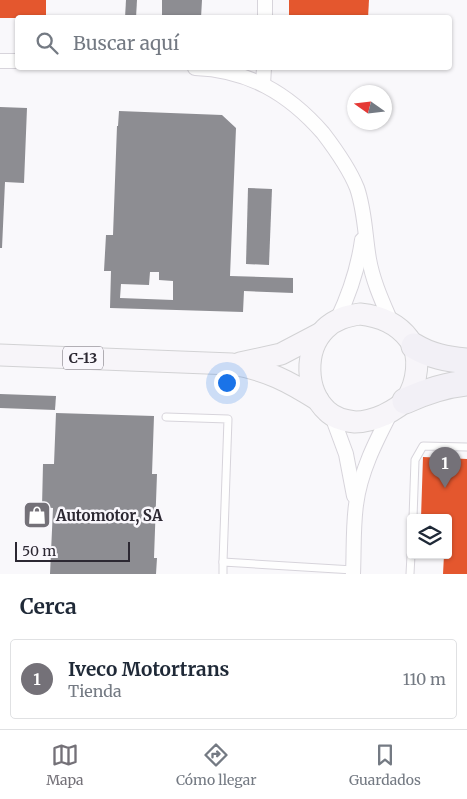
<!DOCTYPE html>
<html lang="es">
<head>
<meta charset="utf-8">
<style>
  body { margin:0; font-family:Merriweather,serif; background:#f6f6f7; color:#1f2937 }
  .controls { position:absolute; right:15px; bottom:15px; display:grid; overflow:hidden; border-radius:5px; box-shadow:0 1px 4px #0004 }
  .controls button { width:45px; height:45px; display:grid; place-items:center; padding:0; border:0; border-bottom:1px solid #e0e1e3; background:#fff; color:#1f2937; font:25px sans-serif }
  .compass { position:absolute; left:347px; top:85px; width:45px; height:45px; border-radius:50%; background:#fff; box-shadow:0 1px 4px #0004; rotate:284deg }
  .scale { position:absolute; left:15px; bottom:12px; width:115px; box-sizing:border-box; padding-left:5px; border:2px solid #2c2832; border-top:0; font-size:14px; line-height:18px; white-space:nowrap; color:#2c2832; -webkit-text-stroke:4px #f9f7fc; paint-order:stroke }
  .you { position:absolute; left:226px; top:382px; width:18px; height:18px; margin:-12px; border:4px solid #fff; border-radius:50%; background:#1a73e8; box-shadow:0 0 0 8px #1a73e833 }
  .badge { display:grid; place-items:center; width:32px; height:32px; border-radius:50%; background:#747178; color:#fff; font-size:16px; font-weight:700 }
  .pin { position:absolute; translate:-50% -41px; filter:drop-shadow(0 1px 2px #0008) }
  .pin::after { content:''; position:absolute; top:26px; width:18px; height:15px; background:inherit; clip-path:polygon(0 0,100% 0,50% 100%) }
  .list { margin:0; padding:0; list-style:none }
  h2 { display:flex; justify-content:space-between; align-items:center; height:65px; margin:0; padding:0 20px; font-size:21px }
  h2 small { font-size:16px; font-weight:400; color:#747a83 }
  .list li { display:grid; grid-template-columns:32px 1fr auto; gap:15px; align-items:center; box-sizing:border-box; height:80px; margin:0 10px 10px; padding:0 10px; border:1px solid #e0e1e3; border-radius:5px }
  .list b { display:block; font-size:19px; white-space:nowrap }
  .list p { margin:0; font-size:16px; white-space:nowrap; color:#747a83 }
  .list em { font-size:16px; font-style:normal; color:#747a83 }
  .icon { flex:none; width:28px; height:28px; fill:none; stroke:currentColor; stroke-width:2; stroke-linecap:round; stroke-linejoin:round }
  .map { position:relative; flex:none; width:467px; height:574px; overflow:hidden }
  .search { position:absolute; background:#fff; box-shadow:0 1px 4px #0004; left:15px; right:15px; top:15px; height:55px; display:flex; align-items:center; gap:12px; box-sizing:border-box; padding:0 18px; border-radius:5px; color:#747a83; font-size:19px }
  .sheet { height:155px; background:#fff }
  nav { display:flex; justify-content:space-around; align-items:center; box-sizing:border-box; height:70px; border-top:1px solid #e0e1e3; background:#fff; font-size:14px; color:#747a83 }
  nav a { display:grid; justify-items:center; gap:2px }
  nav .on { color:#747178 }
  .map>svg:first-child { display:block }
  .shops { fill:#e4572e }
  .industry { fill:#8d8d92; fill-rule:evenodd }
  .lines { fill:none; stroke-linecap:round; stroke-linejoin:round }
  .lane-casing { stroke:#d7d4db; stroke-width:9 }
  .street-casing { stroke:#d7d4db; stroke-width:16 }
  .primary-casing { stroke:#d2d2d4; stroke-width:23 }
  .highway-casing { stroke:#d2d2d4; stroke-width:27 }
  .lane { stroke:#fefefe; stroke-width:7 }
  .street { stroke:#fefefe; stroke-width:14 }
  .primary { stroke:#f7f5f9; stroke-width:21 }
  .highway { stroke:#f2f0f6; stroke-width:25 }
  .labels { text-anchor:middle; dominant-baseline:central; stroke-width:5; stroke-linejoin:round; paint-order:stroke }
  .shield { fill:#f9f7fc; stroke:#6a666f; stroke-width:1 }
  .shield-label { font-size:14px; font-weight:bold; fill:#2c2832 }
  .poi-label { font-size:15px; font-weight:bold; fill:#2c2832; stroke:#f9f7fc; text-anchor:start }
</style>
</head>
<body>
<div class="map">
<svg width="467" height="574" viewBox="0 0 467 574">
  <rect width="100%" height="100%" fill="#f9f8fb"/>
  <g class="shops">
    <rect x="0" y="0" width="46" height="18"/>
    <polygon points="289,0 369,0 368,18 289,18"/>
    <polygon points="423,457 467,459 467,574 443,574 444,555 448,555 448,518 421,518"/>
  </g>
  <g class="industry">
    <polygon points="126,0 137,0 136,18 125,18"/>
    <polygon points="162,0 202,0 201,18 171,18 171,15 162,15"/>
    <polygon points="0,107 27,108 24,183 5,182 2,248 0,248"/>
    <path d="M119,111L222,115L236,128L230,276L293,278V293L244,291L243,312L110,308L111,271H104L106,235H113L117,126H118ZM150,272H159V280L173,281V300L120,298L121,284L149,285Z"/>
    <polygon points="248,188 272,189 269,265 246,264"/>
    <polygon points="0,394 56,396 55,410 0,408"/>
    <polygon points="56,413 154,416 152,474 157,474 154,558 157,558 156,574 50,574 53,508 42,507 43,464 54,464"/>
  </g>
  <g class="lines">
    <g class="lane-casing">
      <g id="lane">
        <polyline points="166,417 228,419 223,562"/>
        <polyline points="413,518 415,460 423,446 467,447"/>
        <polyline points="223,574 223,562 353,570"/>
        <polyline points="410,574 411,555"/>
      </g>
    </g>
    <g class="street-casing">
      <g id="street">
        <polyline points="265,18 265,0"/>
        <polyline points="0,61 18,61"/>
        <path d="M195,68C248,70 288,93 323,133C336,150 349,168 357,188C365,211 365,236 369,259C373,282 383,303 392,324"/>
        <polyline points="263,84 264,68"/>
        <path d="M337,320C349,295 358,269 362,240"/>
        <polyline points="332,416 346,454 354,496"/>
        <path d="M353,574C354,551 353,527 356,505C360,472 376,441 391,412"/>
      </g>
    </g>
    <g class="primary-casing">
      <g id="primary">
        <path d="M360,314C379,316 397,323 409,339C422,355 417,384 406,400C400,407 392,411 384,415C375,419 365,422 355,422C346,421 334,418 327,411C305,391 304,350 325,329C335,319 347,316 360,314Z"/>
        <path d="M0,355L232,364C267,370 288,381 318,400"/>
        <polyline points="240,363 281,354 321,333"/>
      </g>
    </g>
    <g class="highway-casing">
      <g id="highway">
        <path d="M414,346C430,356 447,359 467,361"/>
        <path d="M405,401C425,392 445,385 467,383"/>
      </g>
    </g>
    <use href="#lane" class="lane"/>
    <use href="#street" class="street"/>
    <use href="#primary" class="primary"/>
    <use href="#highway" class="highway"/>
  </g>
  <defs>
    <g id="shop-square" transform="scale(1.4375)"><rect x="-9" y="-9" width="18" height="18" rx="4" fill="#747178" stroke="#f9f7fc"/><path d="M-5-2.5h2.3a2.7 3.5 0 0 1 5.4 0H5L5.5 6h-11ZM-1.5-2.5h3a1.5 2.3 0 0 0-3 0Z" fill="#fff"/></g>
  </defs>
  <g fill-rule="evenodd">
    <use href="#shop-square" x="37" y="515"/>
  </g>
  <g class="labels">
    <rect class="shield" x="63" y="346.5" width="40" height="23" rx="4"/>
    <g class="shield-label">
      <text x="83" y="358">C-13</text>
    </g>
    <g class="poi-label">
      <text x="56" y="515">Automotor, SA</text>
    </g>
  </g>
</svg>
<div class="controls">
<button><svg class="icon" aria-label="layers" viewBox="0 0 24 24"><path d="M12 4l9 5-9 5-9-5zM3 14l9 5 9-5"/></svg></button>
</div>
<svg class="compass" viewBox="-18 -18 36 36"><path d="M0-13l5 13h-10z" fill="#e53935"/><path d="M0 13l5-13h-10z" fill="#747a83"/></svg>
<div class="scale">50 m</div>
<div class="you"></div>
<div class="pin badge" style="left:445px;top:488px">1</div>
<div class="search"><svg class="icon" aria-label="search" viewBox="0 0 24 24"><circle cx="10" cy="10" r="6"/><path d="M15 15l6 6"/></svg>Buscar aquí</div>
</div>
<section class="sheet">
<h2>Cerca<small></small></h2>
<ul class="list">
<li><span class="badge">1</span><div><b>Iveco Motortrans</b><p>Tienda</p></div><em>110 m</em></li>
</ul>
</section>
<nav>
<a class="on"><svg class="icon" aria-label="map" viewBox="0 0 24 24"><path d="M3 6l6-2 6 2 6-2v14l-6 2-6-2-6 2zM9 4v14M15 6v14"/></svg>Mapa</a>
<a><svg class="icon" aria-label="directions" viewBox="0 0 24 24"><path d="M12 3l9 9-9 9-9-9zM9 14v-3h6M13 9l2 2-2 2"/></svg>Cómo llegar</a>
<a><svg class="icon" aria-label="saved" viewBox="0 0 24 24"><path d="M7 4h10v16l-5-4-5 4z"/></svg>Guardados</a>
</nav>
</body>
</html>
